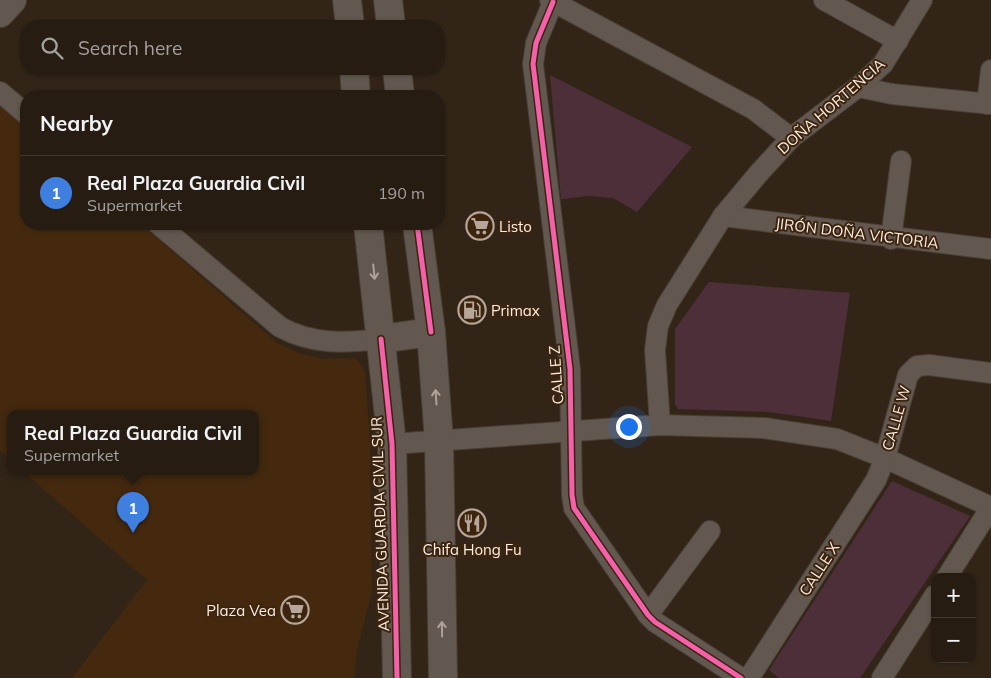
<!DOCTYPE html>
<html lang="en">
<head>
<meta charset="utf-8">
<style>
  body { margin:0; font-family:Mulish,sans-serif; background:#2e251b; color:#f1f3f6 }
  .controls { position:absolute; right:15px; bottom:15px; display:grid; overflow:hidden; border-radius:10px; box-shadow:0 1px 4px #0004 }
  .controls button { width:45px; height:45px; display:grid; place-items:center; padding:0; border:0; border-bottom:1px solid #423a32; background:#261c12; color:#f1f3f6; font:25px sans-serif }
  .you { position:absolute; left:628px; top:426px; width:18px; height:18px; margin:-12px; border:4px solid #fff; border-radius:50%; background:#1a73e8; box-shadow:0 0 0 8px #1a73e833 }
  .badge { display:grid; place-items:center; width:32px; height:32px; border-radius:50%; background:#d93025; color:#fff; font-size:16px; font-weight:700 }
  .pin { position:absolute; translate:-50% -41px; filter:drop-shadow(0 1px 2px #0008) }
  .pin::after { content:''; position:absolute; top:26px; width:18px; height:15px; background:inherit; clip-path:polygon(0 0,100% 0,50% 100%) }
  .popup { position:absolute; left:7px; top:410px; width:252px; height:65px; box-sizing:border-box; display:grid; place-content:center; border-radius:10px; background:#261c12; filter:drop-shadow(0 1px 4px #0005); font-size:16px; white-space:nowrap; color:#a4a19f }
  .popup b { font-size:19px; color:#f1f3f6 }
  .popup::after { content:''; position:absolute; left:50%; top:100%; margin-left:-10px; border:10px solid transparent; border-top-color:#261c12 }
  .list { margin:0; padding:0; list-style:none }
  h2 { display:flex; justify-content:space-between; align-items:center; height:65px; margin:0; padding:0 20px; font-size:21px }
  h2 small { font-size:16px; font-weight:400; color:#a4a19f }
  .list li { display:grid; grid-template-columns:32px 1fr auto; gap:15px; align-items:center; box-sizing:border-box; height:75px; padding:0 20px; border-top:1px solid #423a32 }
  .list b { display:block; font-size:19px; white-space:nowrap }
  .list p { margin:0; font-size:16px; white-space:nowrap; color:#a4a19f }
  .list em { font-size:16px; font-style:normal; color:#a4a19f }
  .icon { flex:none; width:28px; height:28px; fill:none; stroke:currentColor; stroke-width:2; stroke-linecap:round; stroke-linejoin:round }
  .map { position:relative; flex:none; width:991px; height:678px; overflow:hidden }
  .search { position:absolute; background:#261c12; box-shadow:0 1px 4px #0004; left:20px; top:20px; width:425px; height:55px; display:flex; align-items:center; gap:12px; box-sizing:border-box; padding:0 18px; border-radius:20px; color:#a4a19f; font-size:19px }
  .panel { position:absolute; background:#261c12; box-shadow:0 1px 4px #0004; left:20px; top:90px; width:425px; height:140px; border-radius:20px }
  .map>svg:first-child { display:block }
  .built { fill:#44290f }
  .green { fill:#4d2f3a }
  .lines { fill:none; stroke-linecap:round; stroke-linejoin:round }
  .street-casing { stroke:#4a3f36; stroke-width:22 }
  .secondary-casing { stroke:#4a3f36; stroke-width:30 }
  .street { stroke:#62584f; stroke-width:20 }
  .secondary { stroke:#62584f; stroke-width:28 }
  .cycleway-casing { stroke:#3c240e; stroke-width:8 }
  .cycleway { stroke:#f560ab; stroke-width:5 }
  .oneway { stroke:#b0a298 }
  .labels { text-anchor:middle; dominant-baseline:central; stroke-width:4; stroke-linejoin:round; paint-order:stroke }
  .street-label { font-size:15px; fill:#fdede0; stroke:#3c240e }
  .poi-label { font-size:15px; fill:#fdede0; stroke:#3c240e; text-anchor:start }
</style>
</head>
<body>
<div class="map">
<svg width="991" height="678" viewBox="0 0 991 678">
  <rect width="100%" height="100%" fill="#322518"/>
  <polygon class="built" points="0,102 26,124 26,224 141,224 277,343 299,353 323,359 356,358 365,372 370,444 372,592 357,649 354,678 72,678 147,580 24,472 256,472 256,414 11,414 10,460 0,451"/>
  <g class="green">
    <polygon points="550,75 692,147 637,212 613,198 589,196 561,199"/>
    <polygon points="709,282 850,293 831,421 769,412 678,409 675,404 675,329"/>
    <polygon points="892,481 970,516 860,678 779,678 769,670"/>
  </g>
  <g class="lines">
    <g class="street-casing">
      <g id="street">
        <polyline points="550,0 753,109 791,138"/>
        <polyline points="824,0 898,41"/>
        <polyline points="553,2 536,43 533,64 570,369 572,495 574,508 648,615 655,622 741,678"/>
        <polyline points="858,87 892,94 991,104"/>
        <polyline points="0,92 26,114"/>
        <polyline points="987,104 991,70"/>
        <polyline points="723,216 991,249"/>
        <path d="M158,224L280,327C313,345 344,343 381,339"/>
        <polyline points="891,239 901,161"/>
        <polyline points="660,425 655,350 658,326 667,305 723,216 759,173 791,138 858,87 883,64 922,0"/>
        <polyline points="392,444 660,425 764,428 837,439 885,458 991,507 947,577"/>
        <polyline points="648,615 710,531"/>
        <polyline points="749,678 876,480 885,458 908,375 917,366 929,365 991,373"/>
        <polyline points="882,678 935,595"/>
      </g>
    </g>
    <g class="secondary-casing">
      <g id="secondary">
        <polyline points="347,0 350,26"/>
        <polyline points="388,0 391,26"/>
        <polyline points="0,13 12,0"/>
        <polyline points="354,69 356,96"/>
        <polyline points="397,69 400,96"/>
        <polyline points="368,224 392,444 397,678"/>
        <polyline points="417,224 431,332 439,441 443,678"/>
        <polyline points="381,339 431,332"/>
      </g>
    </g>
    <use href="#street" class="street"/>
    <use href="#secondary" class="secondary"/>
    <g class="cycleway-casing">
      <g id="cycleway">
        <polyline points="553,2 536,43 533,64 570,369 572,495 574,508 648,615 655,622 741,678"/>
        <polyline points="417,224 431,332"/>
        <polyline points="381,339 392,444 397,678"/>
      </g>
    </g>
    <use href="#cycleway" class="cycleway"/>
  </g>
  <defs><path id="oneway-shaft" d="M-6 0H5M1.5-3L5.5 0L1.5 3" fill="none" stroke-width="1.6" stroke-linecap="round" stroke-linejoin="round" transform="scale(1.25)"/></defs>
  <g class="oneway">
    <use href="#oneway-shaft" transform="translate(374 272) rotate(84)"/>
    <use href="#oneway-shaft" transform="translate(436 397) rotate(-94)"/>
    <use href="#oneway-shaft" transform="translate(442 629) rotate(-91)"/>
  </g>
  <defs>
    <g id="supermarket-ring" transform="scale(1.4375)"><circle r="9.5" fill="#3c240e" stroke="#b6a79a" stroke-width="1.5"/><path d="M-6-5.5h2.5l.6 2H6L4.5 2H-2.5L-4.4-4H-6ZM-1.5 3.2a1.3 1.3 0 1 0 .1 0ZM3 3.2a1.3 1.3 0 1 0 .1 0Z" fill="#b6a79a"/></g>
    <g id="fuel-ring" transform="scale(1.4375)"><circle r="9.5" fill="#3c240e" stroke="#b6a79a" stroke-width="1.5"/><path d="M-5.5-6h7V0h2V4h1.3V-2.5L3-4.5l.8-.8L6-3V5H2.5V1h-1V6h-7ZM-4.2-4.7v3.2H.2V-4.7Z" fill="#b6a79a"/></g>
    <g id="restaurant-ring" transform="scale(1.4375)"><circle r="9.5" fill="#3c240e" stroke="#b6a79a" stroke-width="1.5"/><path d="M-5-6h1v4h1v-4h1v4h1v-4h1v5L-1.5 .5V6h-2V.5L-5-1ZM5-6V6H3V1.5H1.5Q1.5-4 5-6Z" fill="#b6a79a"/></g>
  </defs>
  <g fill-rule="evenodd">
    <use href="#supermarket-ring" x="480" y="226"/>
    <use href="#fuel-ring" x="472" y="310"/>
    <use href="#restaurant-ring" x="472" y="523"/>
    <use href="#supermarket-ring" x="295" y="610"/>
  </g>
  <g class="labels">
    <g class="street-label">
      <text transform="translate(831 106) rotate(-41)">DOÑA HORTENCIA</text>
      <text transform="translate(857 233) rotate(7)">JIRÓN DOÑA VICTORIA</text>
      <text transform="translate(556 375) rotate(-94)">CALLE Z</text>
      <text transform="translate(896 418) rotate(-74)">CALLE W</text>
      <text transform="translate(380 524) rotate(-92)">AVENIDA GUARDIA CIVIL SUR</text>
      <text transform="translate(819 569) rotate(-57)">CALLE X</text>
    </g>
    <g class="poi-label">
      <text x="499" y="226">Listo</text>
      <text x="491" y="310">Primax</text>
      <text x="472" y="549" text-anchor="middle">Chifa Hong Fu</text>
      <text x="276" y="610" text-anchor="end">Plaza Vea</text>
    </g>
  </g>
</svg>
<div class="controls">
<button>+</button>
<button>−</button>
</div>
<div class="you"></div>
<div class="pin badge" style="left:133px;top:533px;background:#3f7fe0">1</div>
<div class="popup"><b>Real Plaza Guardia Civil</b>Supermarket</div>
<div class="search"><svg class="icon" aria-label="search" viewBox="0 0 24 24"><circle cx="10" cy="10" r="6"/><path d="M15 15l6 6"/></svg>Search here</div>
<section class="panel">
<h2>Nearby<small></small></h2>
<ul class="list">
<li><span class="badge" style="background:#3f7fe0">1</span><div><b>Real Plaza Guardia Civil</b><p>Supermarket</p></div><em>190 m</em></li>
</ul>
</section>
</div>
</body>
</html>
